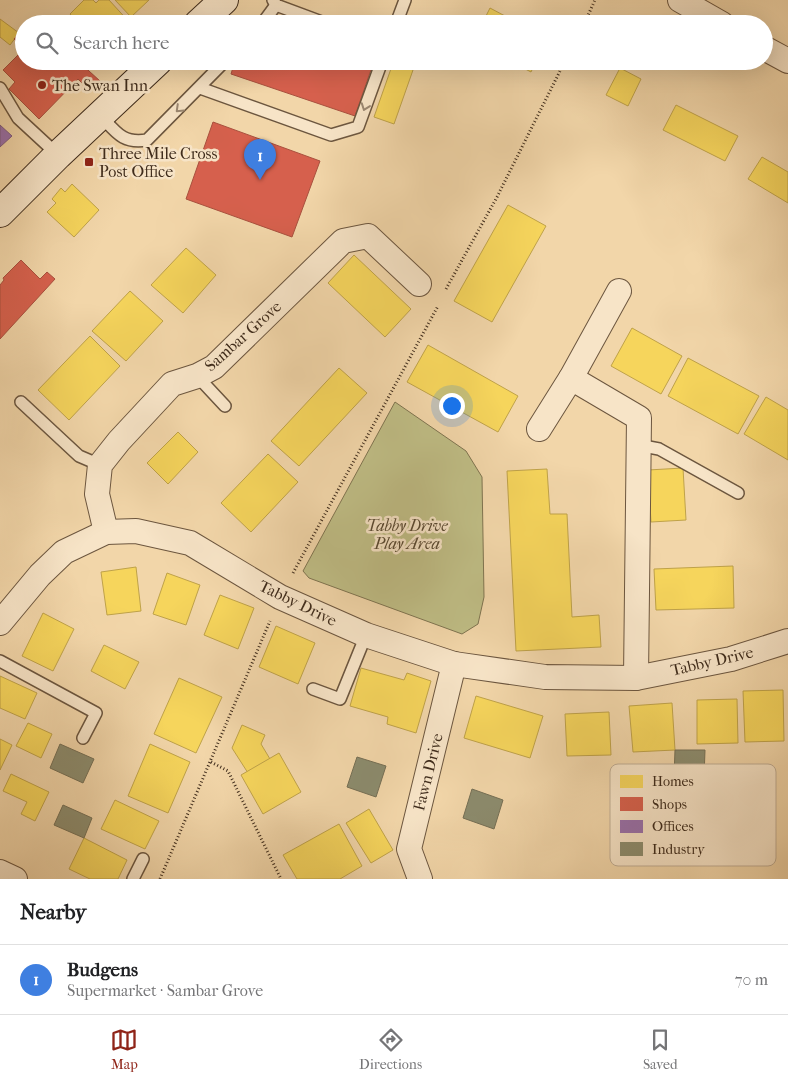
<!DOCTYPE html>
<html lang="en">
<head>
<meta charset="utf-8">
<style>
  body { margin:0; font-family:"IM FELL French Canon",serif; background:#f6f6f6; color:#202124 }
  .you { position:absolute; left:451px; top:405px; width:18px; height:18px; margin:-12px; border:4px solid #fff; border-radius:50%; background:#1a73e8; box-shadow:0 0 0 8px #1a73e833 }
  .badge { display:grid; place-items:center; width:32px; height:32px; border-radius:50%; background:#8f2418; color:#fff; font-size:16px; font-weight:700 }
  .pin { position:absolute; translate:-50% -41px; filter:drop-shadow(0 1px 2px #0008) }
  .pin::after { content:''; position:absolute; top:26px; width:18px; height:15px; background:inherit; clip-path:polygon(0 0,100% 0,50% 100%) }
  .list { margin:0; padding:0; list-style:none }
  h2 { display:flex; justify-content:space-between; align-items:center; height:65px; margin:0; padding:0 20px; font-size:21px }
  h2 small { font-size:16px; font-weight:400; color:#757577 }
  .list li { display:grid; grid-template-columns:32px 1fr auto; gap:15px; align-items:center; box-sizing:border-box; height:70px; padding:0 20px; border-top:1px solid #e0e0e0 }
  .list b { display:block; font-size:19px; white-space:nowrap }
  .list p { margin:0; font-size:16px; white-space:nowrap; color:#757577 }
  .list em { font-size:16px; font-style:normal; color:#757577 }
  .icon { flex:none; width:28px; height:28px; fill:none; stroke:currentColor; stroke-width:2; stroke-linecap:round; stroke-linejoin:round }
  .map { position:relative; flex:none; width:788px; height:879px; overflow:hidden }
  .search { position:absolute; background:#fff; box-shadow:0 5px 20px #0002; left:15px; right:15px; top:15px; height:55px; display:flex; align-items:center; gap:12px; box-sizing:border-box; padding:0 18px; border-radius:28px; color:#757577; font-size:19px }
  .sheet { height:135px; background:#fff }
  nav { display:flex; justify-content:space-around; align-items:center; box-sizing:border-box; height:70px; border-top:1px solid #e0e0e0; background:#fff; font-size:14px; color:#757577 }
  nav a { display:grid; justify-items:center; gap:2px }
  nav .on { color:#8f2418 }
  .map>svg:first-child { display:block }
  .green { fill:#bfbd85; stroke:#7f7450 }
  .homes { fill:#f6d55c; stroke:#bfa249 }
  .shops { fill:#d6604d; stroke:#a9503e }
  .offices { fill:#9970ab; stroke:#7e5c80 }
  .industry { fill:#8c8c6e; stroke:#756f55 }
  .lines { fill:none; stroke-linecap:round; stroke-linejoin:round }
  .lane-casing { stroke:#6c563f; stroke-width:14 }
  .street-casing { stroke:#6c563f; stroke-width:26 }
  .secondary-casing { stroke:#3f2c1c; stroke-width:30 }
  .path { stroke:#3f2c1c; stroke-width:3; stroke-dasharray:1 2.5; stroke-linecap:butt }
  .lane { stroke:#f7e4c7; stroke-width:11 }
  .street { stroke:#f7e4c7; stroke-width:24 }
  .secondary { stroke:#f7e4c7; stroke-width:28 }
  .oneway { stroke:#9b8872 }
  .poi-dot { fill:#8f2418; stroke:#f7e4c7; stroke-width:2 }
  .labels { text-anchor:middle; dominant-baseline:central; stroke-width:5; stroke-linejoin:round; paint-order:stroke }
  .poi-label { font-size:16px; fill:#3f2c1c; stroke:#f7e4c7; text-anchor:start }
  .street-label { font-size:16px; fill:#3f2c1c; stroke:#f7e4c7 }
  .park-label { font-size:16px; font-style:italic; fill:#594931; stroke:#f7e4c7 }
  .key { fill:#f7e4c7; stroke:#c0ad94; stroke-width:1 }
  .key-label { font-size:14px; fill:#3f2c1c }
</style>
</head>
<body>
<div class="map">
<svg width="788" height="879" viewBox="0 0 788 879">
  <rect width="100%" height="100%" fill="#f2d6a9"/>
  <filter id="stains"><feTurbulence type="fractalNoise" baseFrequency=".004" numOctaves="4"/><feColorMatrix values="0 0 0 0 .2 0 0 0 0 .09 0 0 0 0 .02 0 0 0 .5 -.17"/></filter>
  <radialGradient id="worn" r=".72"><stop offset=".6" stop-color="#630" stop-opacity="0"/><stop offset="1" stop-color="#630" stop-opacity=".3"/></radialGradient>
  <polygon class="green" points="395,402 466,451 482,477 484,597 478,624 462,634 309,578 303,571"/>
  <g class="homes">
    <polygon points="84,0 93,0 96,3 99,0 109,0 131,24 72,24 76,21 70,14"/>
    <polygon points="115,0 149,0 131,17"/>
    <polygon points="490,8 520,24 482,24"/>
    <polygon points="0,19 19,33 10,45 0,37"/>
    <polygon points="510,61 536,61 531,72"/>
    <polygon points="393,63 413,70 394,124 374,117"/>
    <polygon points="620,68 641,79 628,106 606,95"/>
    <polygon points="676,105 738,136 725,161 663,130"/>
    <polygon points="762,157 788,172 788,203 748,179"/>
    <polygon points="72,184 99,210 74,237 47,212 56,203 52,199 61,188 65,192"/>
    <polygon points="508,205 546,226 492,322 454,301"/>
    <polygon points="186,248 216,275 183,313 151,285"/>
    <polygon points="354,255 411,309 385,337 328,283"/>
    <polygon points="130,291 163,321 126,361 92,331"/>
    <polygon points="632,328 682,356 661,394 611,366"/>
    <polygon points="90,336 120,366 69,420 38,390"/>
    <polygon points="428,345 518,396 498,432 407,382"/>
    <polygon points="688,358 759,396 738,434 668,396"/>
    <polygon points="339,368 367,393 299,466 271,441"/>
    <polygon points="766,397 788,410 788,460 744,434"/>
    <polygon points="178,432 198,452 168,484 147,463"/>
    <polygon points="268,454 298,482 251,532 221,503"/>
    <polygon points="683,468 686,520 651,522 648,470"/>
    <polygon points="547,469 550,514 567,514 572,617 599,615 601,647 516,651 507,471"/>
    <polygon points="733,566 734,608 656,610 654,569"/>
    <polygon points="136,567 141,611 107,615 101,572"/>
    <polygon points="167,573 200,585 186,625 153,614"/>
    <polygon points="220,595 254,608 238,649 204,635"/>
    <polygon points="43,613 74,629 53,671 22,656"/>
    <polygon points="276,626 315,643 298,684 259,667"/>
    <polygon points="104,645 139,662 125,689 91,671"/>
    <polygon points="361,668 404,680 407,673 431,681 416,733 387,724 388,717 350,706"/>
    <polygon points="0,676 37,693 25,719 0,708"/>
    <polygon points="179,678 222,697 196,753 154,734"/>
    <polygon points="783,690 784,741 745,742 743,691"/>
    <polygon points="476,696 543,716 530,758 464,738"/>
    <polygon points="737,699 738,743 697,744 697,700"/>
    <polygon points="672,703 675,750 633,752 629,706"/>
    <polygon points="609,712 611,755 567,756 565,714"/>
    <polygon points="28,723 52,734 41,758 16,746"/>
    <polygon points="242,725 265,735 261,744 270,759 248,773 232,748"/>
    <polygon points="0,739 12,745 0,770"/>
    <polygon points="150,744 190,762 168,813 128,796"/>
    <polygon points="279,753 301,792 263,814 241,775"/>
    <polygon points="11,774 49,792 35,821 21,814 27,802 3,791"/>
    <polygon points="115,800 159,821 145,849 101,829"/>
    <polygon points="369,809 393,850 371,863 346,823"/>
    <polygon points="339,824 362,866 340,879 297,879 283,855"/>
    <polygon points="84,838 127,860 118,879 90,879 69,869"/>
  </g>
  <g class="shops">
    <polygon points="24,28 24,47 14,39"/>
    <polygon points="24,49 24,61 78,61 100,81 90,91 78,79 39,119 9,89 15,82 3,70"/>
    <polygon points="235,61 374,61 355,116 231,74"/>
    <polygon points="213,122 320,161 292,237 186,199"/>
    <polygon points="21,260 40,279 47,272 55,279 0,339 0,285 4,280 3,278"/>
  </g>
  <polygon class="offices" points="0,125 12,136 0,147"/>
  <g class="industry">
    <polygon points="60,744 94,759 83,783 50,768"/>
    <polygon points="675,750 705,750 704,779 674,778"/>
    <polygon points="357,757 386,766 376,797 347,787"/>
    <polygon points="472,789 503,800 494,829 463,818"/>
    <polygon points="63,805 92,818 84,838 54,825"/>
  </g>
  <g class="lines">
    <g class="lane-casing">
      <g id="lane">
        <polyline points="273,0 276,5 327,24"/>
        <polyline points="262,24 276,5"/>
        <polyline points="396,24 405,0"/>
        <polyline points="0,88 18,118 58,155"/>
        <polyline points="200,88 331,135 358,127 382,61"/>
        <path d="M100,115C116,132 122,144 147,140L225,61"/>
        <polyline points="197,376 225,406"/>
        <polyline points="21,402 79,456 100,465"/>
        <polyline points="638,445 659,449 738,493"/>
        <polyline points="0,661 96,713 83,738"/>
        <polyline points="313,689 340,699 366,635"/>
        <polyline points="133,879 143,859"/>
      </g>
    </g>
    <g class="street-casing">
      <g id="street">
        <polyline points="680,0 722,24"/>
        <polyline points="764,48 788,61"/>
        <polyline points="571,378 639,418 636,678"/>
        <polyline points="539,429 571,378 619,291"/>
        <polyline points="106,532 97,494 100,465 119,441 172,384 197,376 214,367 343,241 368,236 419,284"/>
        <polyline points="0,623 40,575 64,552 106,532 136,531 190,543 280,597 366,635 454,664 545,677 636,678 731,659 788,641"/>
        <polyline points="0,872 15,879"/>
        <polyline points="420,879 409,849 454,664"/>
      </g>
    </g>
    <g class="secondary-casing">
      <g id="secondary">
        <polyline points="198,24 224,0"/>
        <polyline points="0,213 58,155 158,61"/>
      </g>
    </g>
    <g class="path">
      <polyline points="584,24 595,0"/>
      <polyline points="446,289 497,197 565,61"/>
      <polyline points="293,573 438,306"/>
      <polyline points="211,762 228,771 281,879"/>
      <polyline points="160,879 270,621"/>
    </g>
    <use href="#lane" class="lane"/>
    <use href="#street" class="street"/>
    <use href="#secondary" class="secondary"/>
  </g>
  <defs><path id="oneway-chevron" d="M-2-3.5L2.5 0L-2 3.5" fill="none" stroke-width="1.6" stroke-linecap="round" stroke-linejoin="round" transform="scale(1.25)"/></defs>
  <g class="oneway">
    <use href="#oneway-chevron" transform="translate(365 107) rotate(110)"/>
    <use href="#oneway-chevron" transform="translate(179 109) rotate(136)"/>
  </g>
  <g class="poi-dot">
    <circle cx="42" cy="85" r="5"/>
    <rect x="84" y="157" width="10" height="10" rx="2.5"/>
  </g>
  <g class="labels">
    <g class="poi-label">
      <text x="52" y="85">The Swan Inn</text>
      <text x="99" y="153">Three Mile Cross<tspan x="99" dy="18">Post Office</tspan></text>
    </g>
    <g class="street-label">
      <text transform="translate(243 336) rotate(-42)">Sambar Grove</text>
      <text transform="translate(298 603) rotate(26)">Tabby Drive</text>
      <text transform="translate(712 661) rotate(-13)">Tabby Drive</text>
      <text transform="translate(428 772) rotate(-76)">Fawn Drive</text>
    </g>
    <g class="park-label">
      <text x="407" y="525">Tabby Drive<tspan x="407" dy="18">Play Area</tspan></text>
    </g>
  </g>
  <rect x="610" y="764" width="166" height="102" rx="8" class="key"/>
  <rect x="620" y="775" width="23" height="13" fill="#f6d55c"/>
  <rect x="620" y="797" width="23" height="14" fill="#d6604d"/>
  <rect x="620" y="820" width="23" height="13" fill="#9970ab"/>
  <rect x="620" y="842" width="23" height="14" fill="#8c8c6e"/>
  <g class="key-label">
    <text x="652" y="786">Homes</text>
    <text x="652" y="809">Shops</text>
    <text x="652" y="831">Offices</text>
    <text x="652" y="854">Industry</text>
  </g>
  <rect width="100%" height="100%" filter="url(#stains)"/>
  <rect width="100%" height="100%" fill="url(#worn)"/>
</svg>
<div class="you"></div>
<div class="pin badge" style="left:260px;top:180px;background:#3f7fe0">1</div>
<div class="search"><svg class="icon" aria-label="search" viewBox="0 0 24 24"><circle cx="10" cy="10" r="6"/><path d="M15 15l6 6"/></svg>Search here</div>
</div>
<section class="sheet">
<h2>Nearby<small></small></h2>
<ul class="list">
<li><span class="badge" style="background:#3f7fe0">1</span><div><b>Budgens</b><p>Supermarket · Sambar Grove</p></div><em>70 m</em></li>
</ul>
</section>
<nav>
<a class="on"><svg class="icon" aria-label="map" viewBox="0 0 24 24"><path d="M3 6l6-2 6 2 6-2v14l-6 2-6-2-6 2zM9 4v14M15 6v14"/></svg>Map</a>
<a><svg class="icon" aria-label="directions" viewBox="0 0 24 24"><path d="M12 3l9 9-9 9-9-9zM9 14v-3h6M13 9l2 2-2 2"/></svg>Directions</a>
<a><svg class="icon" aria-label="saved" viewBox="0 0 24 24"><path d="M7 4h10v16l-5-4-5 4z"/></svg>Saved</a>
</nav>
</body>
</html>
